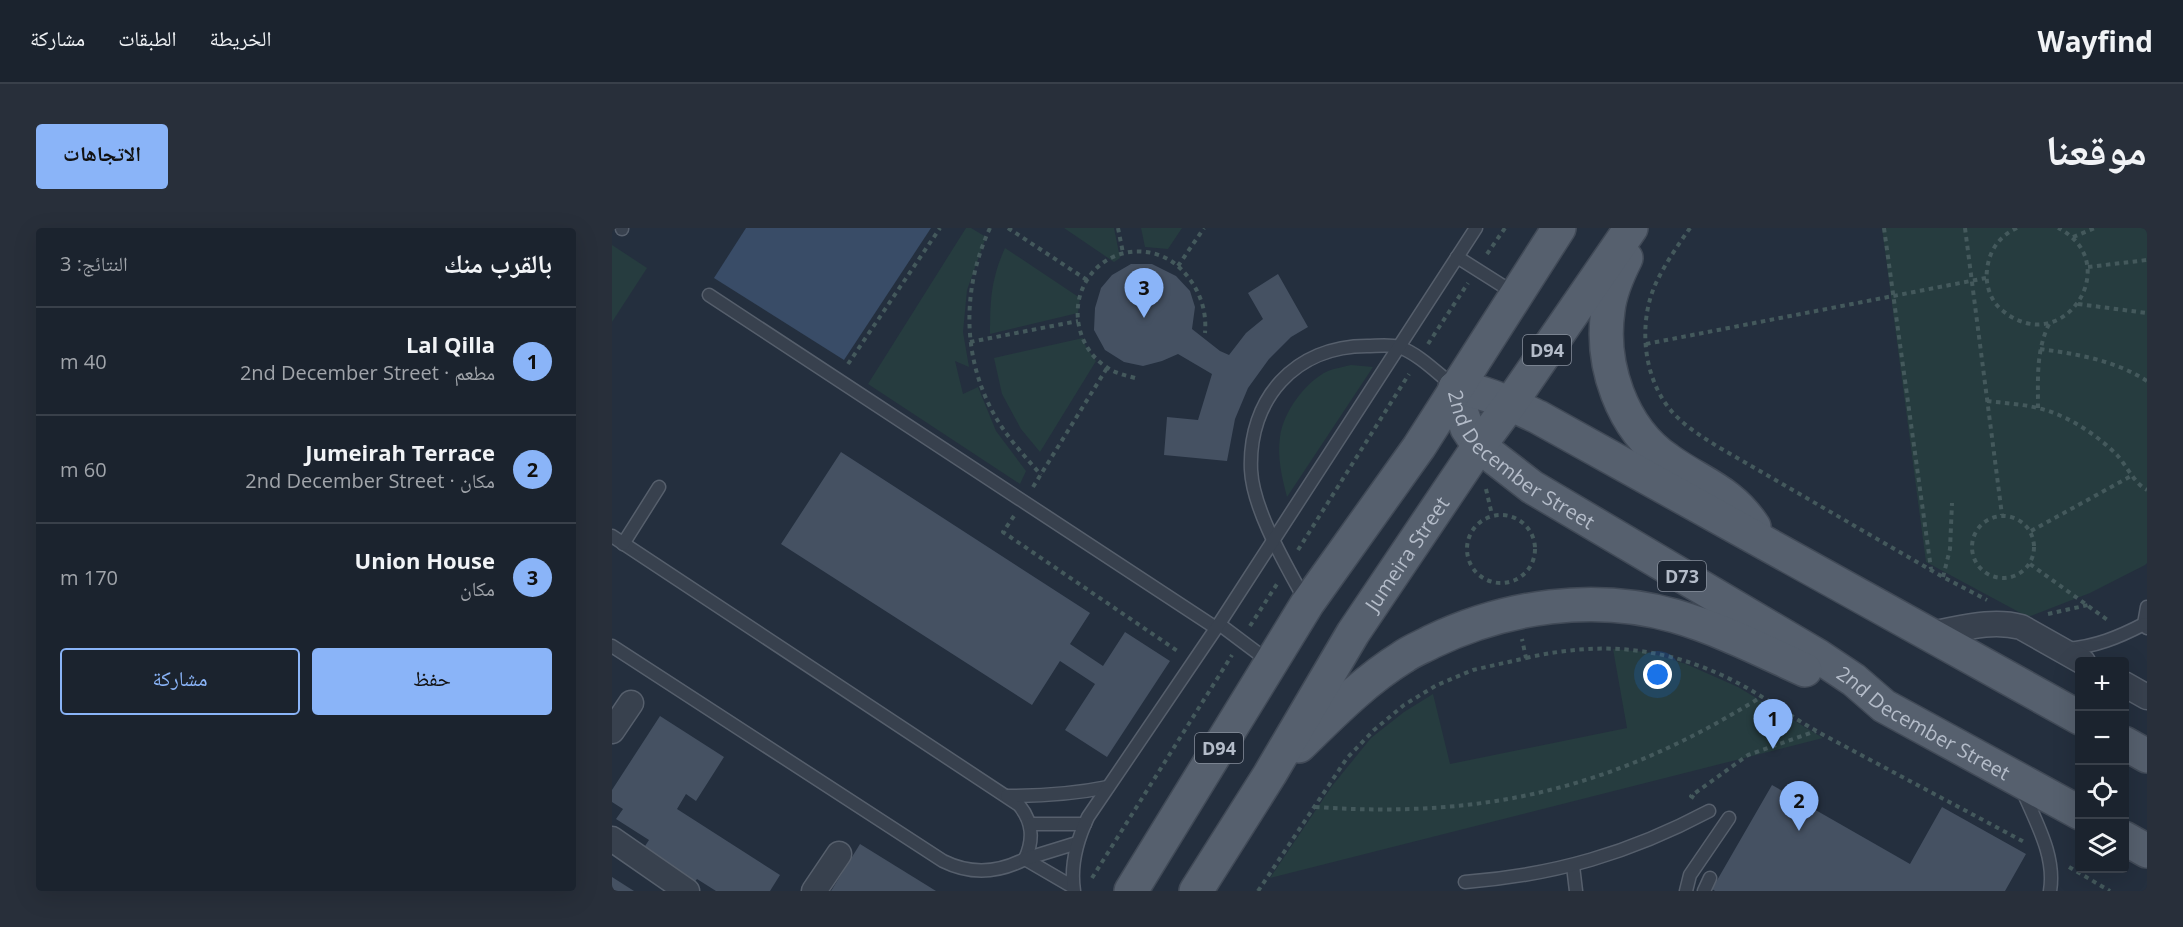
<!DOCTYPE html>
<html lang="ar">
<head>
<meta charset="utf-8">
<style>
  body { margin:0; font-family:"Open Sans","Noto Naskh Arabic",sans-serif; background:#282f3a; color:#f1f3f6; direction:rtl }
  .controls { position:absolute; right:18px; bottom:18px; display:grid; overflow:hidden; border-radius:6px; box-shadow:0 6px 24px #0002 }
  .controls button { width:54px; height:54px; display:grid; place-items:center; padding:0; border:0; border-bottom:2px solid #39404a; background:#1b232e; color:#f1f3f6; font:30px sans-serif }
  .you { position:absolute; left:1046px; top:447px; width:21px; height:21px; margin:-15px; border:4px solid #fff; border-radius:50%; background:#1a73e8; box-shadow:0 0 0 9px #1a73e833 }
  .badge { display:grid; place-items:center; width:39px; height:39px; border-radius:50%; background:#8ab4f8; color:#111; font-size:20px; font-weight:700 }
  .pin { position:absolute; translate:-50% -50px; filter:drop-shadow(0 2px 3px #0008) }
  .pin::after { content:''; position:absolute; top:32px; width:21px; height:18px; background:inherit; clip-path:polygon(0 0,100% 0,50% 100%) }
  .list { margin:0; padding:0; list-style:none }
  h2 { display:flex; justify-content:space-between; align-items:center; height:78px; margin:0; padding:0 24px; font-size:26px }
  h2 small { font-size:20px; font-weight:400; color:#a0a4aa }
  .list li { display:grid; grid-template-columns:39px 1fr auto; gap:18px; align-items:center; box-sizing:border-box; height:108px; padding:0 24px; border-top:2px solid #39404a }
  .list b { display:block; font-size:22px; white-space:nowrap }
  .list p { margin:0; font-size:20px; white-space:nowrap; color:#a0a4aa }
  .list em { font-size:20px; font-style:normal; color:#a0a4aa }
  .actions { display:flex; gap:12px; padding:18px 24px }
  .actions a { flex:1; padding:14px 0; border:2px solid #8ab4f8; border-radius:6px; text-align:center; font-size:21px; color:#8ab4f8 }
  .actions .main { background:#8ab4f8; color:#111 }
  .icon { flex:none; width:33px; height:33px; fill:none; stroke:currentColor; stroke-width:2; stroke-linecap:round; stroke-linejoin:round }
  .map { position:relative; flex:none; width:1535px; height:663px; overflow:hidden; direction:ltr; border-radius:6px }
  header { display:flex; align-items:center; gap:36px; box-sizing:border-box; height:84px; padding:0 30px; background:#1b232e; border-bottom:2px solid #39404a }
  header strong { font-size:28px }
  nav { display:flex; gap:33px; margin-inline-start:auto; font-size:21px }
  .intro { display:flex; align-items:center; justify-content:space-between; box-sizing:border-box; height:144px; padding:0 36px }
  h1 { margin:0; font-size:42px }
  .button { padding:15px 27px; border-radius:6px; background:#8ab4f8; color:#111; font-size:21px; font-weight:700 }
  main { display:flex; gap:36px; padding:0 36px }
  aside { flex:1; background:#1b232e; border-radius:6px; box-shadow:0 6px 24px #0002 }
  .map>svg:first-child { display:block }
  .green { fill:#263c3f }
  .water { fill:#394c67 }
  .building { fill:#455162 }
  .lines { fill:none; stroke-linecap:round; stroke-linejoin:round }
  .lane-casing { stroke:#565f6c; stroke-width:15 }
  .street-casing { stroke:#565f6c; stroke-width:27 }
  .primary-casing { stroke:#414a57; stroke-width:36 }
  .path { stroke:#44595c; stroke-width:4; stroke-dasharray:4.5 4.5; stroke-linecap:butt }
  .lane { stroke:#38414e; stroke-width:12 }
  .street { stroke:#38414e; stroke-width:24 }
  .primary { stroke:#56606e; stroke-width:33 }
  .labels { text-anchor:middle; dominant-baseline:central; stroke-width:4.5; stroke-linejoin:round; paint-order:stroke }
  .shield { fill:#1d2633; stroke:#878f9c; stroke-width:1.5 }
  .shield-label { font-size:18px; font-weight:bold; fill:#b4bcc9 }
  .street-label { font-size:20px; fill:#b4bcc9; stroke:#1d2633 }
</style>
</head>
<body>
<header>
<strong>Wayfind</strong>
<nav><a>الخريطة</a><a>الطبقات</a><a>مشاركة</a></nav>
</header>
<div class="intro"><h1>موقعنا</h1><a class="button">الاتجاهات</a></div>
<main>
<div class="map">
<svg width="1535" height="663" viewBox="0 0 1535 663">
  <rect width="100%" height="100%" fill="#242f3e"/>
  <g class="green">
    <polygon points="354,0 359,0 374,9 355,62 351,104 357,139 343,133 351,166 366,159 384,203 414,243 408,256 256,156"/>
    <polygon points="452,0 502,0 508,30 502,34"/>
    <polygon points="529,0 570,0 556,21 533,19"/>
    <polygon points="1270,0 1535,0 1535,335 1533,337 1478,365 1416,389 1314,334"/>
    <polygon points="0,17 35,40 0,94"/>
    <path d="M393,20L468,70L466,85L378,106C378,72 379,51 393,20Z"/>
    <polygon points="471,110 474,119 484,133 428,224 409,201 390,166 382,130"/>
    <path d="M739,137L761,139L675,269C670,250 665,229 668,209C671,184 694,153 716,143C723,140 732,139 739,137Z"/>
    <polygon points="1001,421 1035,424 1074,436 1126,459 1211,510 658,650 720,558 759,510 792,484 821,466 838,536 1015,500"/>
  </g>
  <polygon class="water" points="134,0 319,0 232,132 102,50"/>
  <g class="building">
    <polygon points="519,36 540,36 564,48 578,63 583,79 580,101 608,123 617,127 634,105 651,91 636,65 666,46 696,99 679,109 657,131 636,160 623,191 615,233 552,227 555,189 586,192 600,146 566,126 550,133 531,138 512,134 493,122 482,102 483,80 489,60 500,47"/>
    <polygon points="229,224 478,385 458,416 491,438 513,404 558,433 495,529 453,502 483,456 448,433 420,477 169,316"/>
    <polygon points="48,488 112,529 84,573 74,566 65,581 168,647 158,663 104,663 85,651 80,657 29,624 37,612 4,591 11,581 0,574 0,562"/>
    <polygon points="1160,557 1298,636 1330,579 1414,626 1393,663 1103,663 1100,661"/>
    <polygon points="248,616 324,663 219,663"/>
    <polygon points="0,649 22,663 0,663"/>
  </g>
  <g class="lines">
    <g class="lane-casing">
      <g id="lane">
        <polyline points="10,1 10,0"/>
        <polyline points="845,29 902,65"/>
        <polyline points="97,67 604,400"/>
        <path d="M0,308L407,577C421,594 422,611 413,631"/>
        <polyline points="11,316 47,259"/>
        <path d="M693,372C674,337 641,282 639,242C636,171 683,118 755,118C764,118 778,116 787,119C807,126 826,146 843,159"/>
        <polyline points="1535,379 1532,396 1535,400"/>
        <polyline points="607,396 659,435"/>
        <path d="M0,418L331,633C359,647 386,645 413,631L461,659"/>
        <path d="M1454,421C1483,419 1507,409 1532,396"/>
        <path d="M1410,561C1423,593 1444,627 1438,663"/>
        <path d="M395,568C430,568 462,566 496,559"/>
        <polyline points="418,596 473,596"/>
        <polyline points="413,631 465,615"/>
        <polyline points="961,638 964,663"/>
        <path d="M853,654C943,647 1018,625 1097,583"/>
        <path d="M462,663C458,637 465,612 476,589L607,396L864,0"/>
        <polyline points="1074,663 1078,647 1117,590"/>
        <polyline points="1092,663 1098,650"/>
      </g>
    </g>
    <g class="street-casing">
      <g id="street">
        <path d="M1318,406C1348,401 1379,391 1409,399L1471,434"/>
        <polyline points="1512,456 1535,469"/>
        <polyline points="0,503 19,475"/>
        <polyline points="0,611 75,663"/>
        <polyline points="202,663 227,626"/>
      </g>
    </g>
    <g class="primary-casing">
      <g id="primary">
        <path d="M1014,30C1006,46 998,63 996,82C988,136 1009,200 1056,232C1088,255 1119,263 1142,299"/>
        <path id="s1" d="M843,160L848,180L855,200L867,218L920,259L1206,428L1242,452L1272,478L1468,585"/>
        <path d="M843,160C874,163 898,176 926,189L1468,490"/>
        <polyline points="1512,515 1535,528"/>
        <path d="M687,518C720,486 752,453 791,429C799,423 810,419 819,414C894,378 982,365 1063,388C1108,401 1151,423 1193,442"/>
        <polyline points="1512,610 1535,623"/>
        <polyline points="519,663 695,376 807,219 947,0"/>
        <path id="s2" d="M584,663L658,546L741,405L867,218L898,176L1019,0"/>
      </g>
    </g>
    <g class="path">
      <path d="M378,0C347,66 350,144 394,205C404,219 417,233 429,247"/>
      <polyline points="396,0 475,52"/>
      <polyline points="506,0 511,25"/>
      <path d="M1078,0C1066,17 1053,36 1044,55C1025,96 1031,155 1064,188C1077,201 1092,210 1108,220L1331,349L1375,372"/>
      <polyline points="1272,0 1319,341"/>
      <polyline points="1353,0 1390,287"/>
      <path d="M1405,0C1387,8 1377,23 1375,42C1373,57 1379,74 1391,83C1452,132 1514,34 1446,0"/>
      <polyline points="1461,9 1483,0"/>
      <polyline points="875,26 893,0"/>
      <polyline points="566,38 592,0"/>
      <polyline points="1476,39 1535,32"/>
      <polyline points="1466,76 1535,85"/>
      <polyline points="358,114 466,93"/>
      <polyline points="816,116 856,55"/>
      <polyline points="1034,116 1374,50"/>
      <path d="M1428,121C1465,126 1502,132 1535,153"/>
      <polyline points="236,136 328,0"/>
      <path d="M523,150C512,147 502,145 493,138C466,120 457,80 475,52C496,18 543,14 570,42C587,60 595,81 593,105"/>
      <path d="M1375,173C1392,175 1409,176 1426,180C1455,187 1484,206 1505,227C1515,238 1522,255 1535,262"/>
      <path d="M1426,180C1426,150 1424,123 1437,96"/>
      <polyline points="421,259 495,140"/>
      <polyline points="874,261 880,287"/>
      <circle cx="889" cy="321" r="34"/>
      <circle cx="1391" cy="319" r="31"/>
      <polyline points="402,288 391,304 567,424"/>
      <polyline points="1419,303 1521,247"/>
      <polyline points="686,322 797,146"/>
      <polyline points="1418,336 1497,393"/>
      <polyline points="1331,349 1338,321 1340,275"/>
      <polyline points="1436,386 1476,377"/>
      <polyline points="638,398 665,356"/>
      <path d="M914,430C988,413 1053,418 1122,453C1152,468 1179,489 1208,505C1277,542 1345,578 1414,615"/>
      <polyline points="1082,570 1079,568 1136,527 1204,503"/>
      <path d="M703,579C874,591 1003,560 1149,469"/>
      <polyline points="1457,639 1498,663"/>
      <polyline points="480,650 620,427"/>
      <polyline points="646,663 735,530 762,502 792,477 825,457 861,442 914,430 910,411"/>
    </g>
    <use href="#lane" class="lane"/>
    <use href="#street" class="street"/>
    <use href="#primary" class="primary"/>
  </g>
  <g class="labels">
    <g class="shield">
      <rect x="911" y="107" width="48" height="30" rx="4.5"/>
      <rect x="1046" y="333" width="48" height="30" rx="4.5"/>
      <rect x="583" y="505" width="48" height="30" rx="4.5"/>
    </g>
    <g class="shield-label">
      <text x="935" y="122">D94</text>
      <text x="1070" y="348">D73</text>
      <text x="607" y="520">D94</text>
    </g>
    <g class="street-label">
      <text stroke="none"><textPath href="#s1" startOffset="102">2nd December Street</textPath></text>
      <text stroke="none"><textPath href="#s2" startOffset="398">Jumeira Street</textPath></text>
      <text stroke="none"><textPath href="#s1" startOffset="588">2nd December Street</textPath></text>
    </g>
  </g>
</svg>
<div class="controls">
<button>+</button>
<button>−</button>
<button><svg class="icon" aria-label="locate" viewBox="0 0 24 24"><circle cx="12" cy="12" r="6"/><path d="M12 2v4M12 18v4M2 12h4M18 12h4"/></svg></button>
<button><svg class="icon" aria-label="layers" viewBox="0 0 24 24"><path d="M12 4l9 5-9 5-9-5zM3 14l9 5 9-5"/></svg></button>
</div>
<div class="you"></div>
<div class="pin badge" style="left:1161px;top:521px">1</div>
<div class="pin badge" style="left:1187px;top:603px">2</div>
<div class="pin badge" style="left:532px;top:90px">3</div>
</div>
<aside>
<h2>بالقرب منك<small>النتائج: 3</small></h2>
<ul class="list">
<li><span class="badge">1</span><div><b>Lal Qilla</b><p>مطعم · 2nd December Street</p></div><em>40 m</em></li>
<li><span class="badge">2</span><div><b>Jumeirah Terrace</b><p>مكان · 2nd December Street</p></div><em>60 m</em></li>
<li><span class="badge">3</span><div><b>Union House</b><p>مكان</p></div><em>170 m</em></li>
</ul>
<div class="actions"><a class="main">حفظ</a><a>مشاركة</a></div>
</aside>
</main>
</body>
</html>
